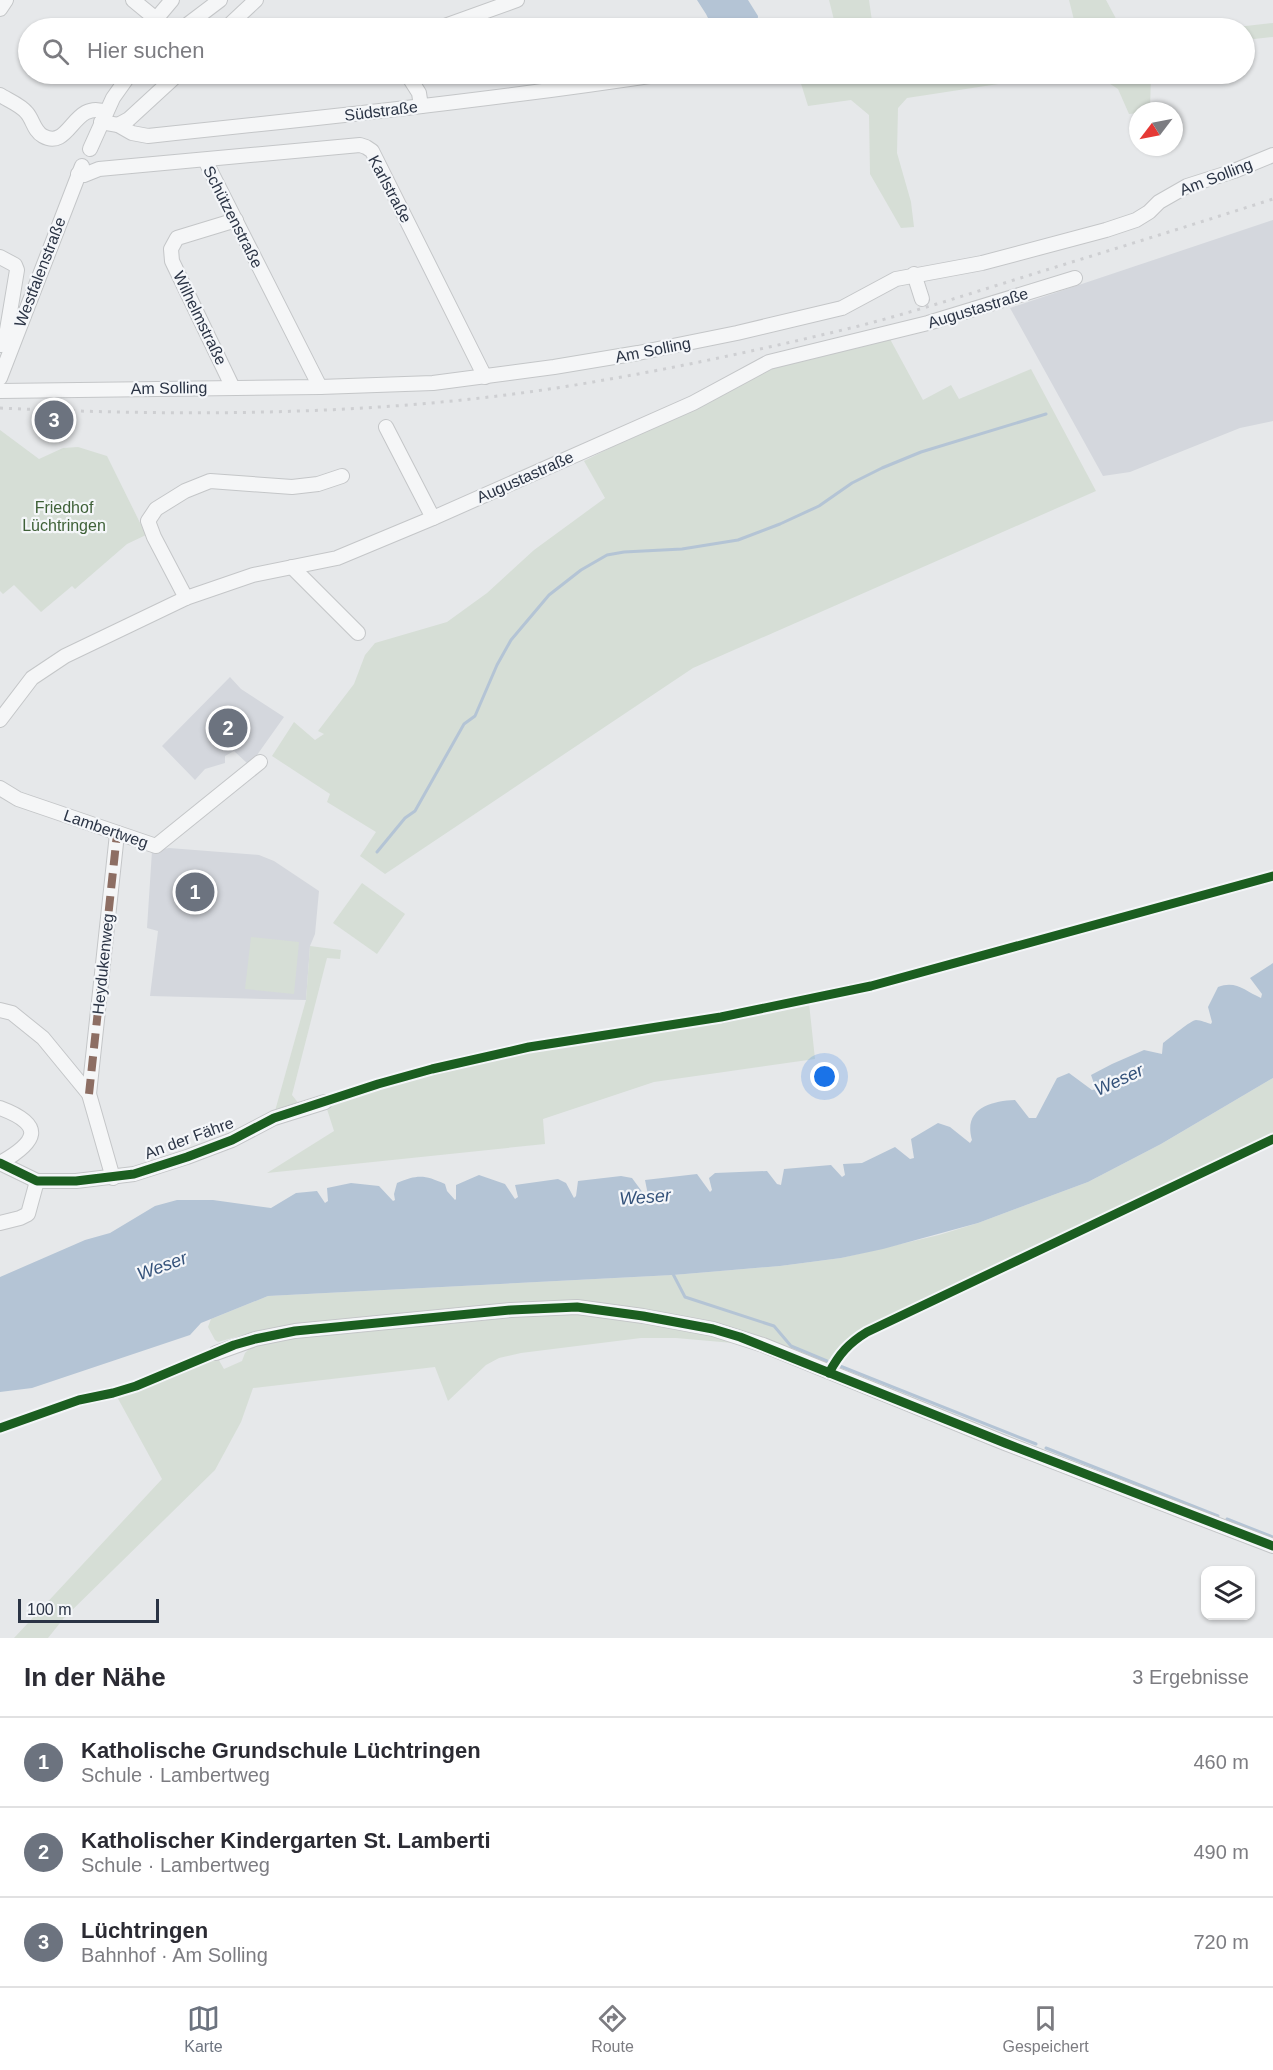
<!DOCTYPE html>
<html lang="de">
<head>
<meta charset="utf-8">
<style>
  body { margin:0; font-family:Arial,sans-serif; background:#f2f2f3; color:#2b2b33 }
  .controls { position:absolute; right:18px; bottom:18px; display:grid; overflow:hidden; border-radius:12px; box-shadow:0 2px 4px #0004 }
  .controls button { width:54px; height:54px; display:grid; place-items:center; padding:0; border:0; border-bottom:2px solid #e1e1e2; background:#fff; color:#2b2b33; font:30px sans-serif }
  .compass { position:absolute; left:1129px; top:102px; width:54px; height:54px; border-radius:50%; background:#fff; box-shadow:0 2px 4px #0004; rotate:238deg }
  .scale { position:absolute; left:18px; bottom:15px; width:141px; box-sizing:border-box; padding-left:6px; border:3px solid #2b3445; border-top:0; font-size:16px; line-height:21px; white-space:nowrap; color:#2b3445; -webkit-text-stroke:4px #f4f6f9; paint-order:stroke }
  .you { position:absolute; left:825px; top:1077px; width:21px; height:21px; margin:-15px; border:4px solid #fff; border-radius:50%; background:#1a73e8; box-shadow:0 0 0 9px #1a73e833 }
  .badge { display:grid; place-items:center; width:39px; height:39px; border-radius:50%; background:#6c737f; color:#fff; font-size:20px; font-weight:700 }
  .pin { position:absolute; translate:-50% -50%; border:3px solid #fff; box-shadow:0 2px 6px #0006 }
  .list { margin:0; padding:0; list-style:none }
  h2 { display:flex; justify-content:space-between; align-items:center; height:78px; margin:0; padding:0 24px; font-size:26px }
  h2 small { font-size:20px; font-weight:400; color:#7c7c81 }
  .list li { display:grid; grid-template-columns:39px 1fr auto; gap:18px; align-items:center; box-sizing:border-box; height:90px; padding:0 24px; border-top:2px solid #e1e1e2 }
  .list b { display:block; font-size:22px; white-space:nowrap }
  .list p { margin:0; font-size:20px; white-space:nowrap; color:#7c7c81 }
  .list em { font-size:20px; font-style:normal; color:#7c7c81 }
  .icon { flex:none; width:33px; height:33px; fill:none; stroke:currentColor; stroke-width:2; stroke-linecap:round; stroke-linejoin:round }
  .map { position:relative; flex:none; width:1273px; height:1638px; overflow:hidden }
  .search { position:absolute; background:#fff; box-shadow:0 2px 4px #0004; left:18px; right:18px; top:18px; height:66px; display:flex; align-items:center; gap:15px; box-sizing:border-box; padding:0 21px; border-radius:33px; color:#7c7c81; font-size:22px }
  .sheet { height:348px; background:#fff }
  nav { display:flex; justify-content:space-around; align-items:center; box-sizing:border-box; height:84px; border-top:2px solid #e1e1e2; background:#fff; font-size:16px; color:#7c7c81 }
  nav a { display:grid; justify-items:center; gap:3px }
  nav .on { color:#6c737f }
  .map>svg:first-child { display:block }
  .built { fill:#d4d7dd }
  .green { fill:#d6ded6 }
  .water { fill:#b4c4d5 }
  .lines { fill:none; stroke-linecap:round; stroke-linejoin:round }
  .stream { stroke:#b4c4d5; stroke-width:3 }
  .minor-casing { stroke:#c4c6c8; stroke-width:16 }
  .minor { stroke:#f5f6f7; stroke-width:14 }
  .rail { stroke:#cecfd2; stroke-width:3; stroke-dasharray:3 6; stroke-linecap:butt }
  .quiet { stroke:#8d6e63; stroke-width:8; stroke-dasharray:15 8; stroke-linecap:butt }
  .cycleway-casing { stroke:#f4f6f9; stroke-width:13 }
  .cycleway { stroke:#1b5e20; stroke-width:9 }
  .labels { text-anchor:middle; dominant-baseline:central; stroke-width:4.5; stroke-linejoin:round; paint-order:stroke }
  .street-label { font-size:16px; fill:#2b3445; stroke:#f4f6f9 }
  .park-label { font-size:16px; fill:#3f6138; stroke:#f4f6f9 }
  .water-label { font-size:18px; font-style:italic; fill:#34527a; stroke:#f4f6f9 }
</style>
</head>
<body>
<div class="map">
<svg width="1273" height="1638" viewBox="0 0 1273 1638">
  <rect width="100%" height="100%" fill="#e6e8ea"/>
  <g class="built">
    <polygon points="1273,220 1273,421 1240,428 1130,472 1103,476 1010,308"/>
    <polygon points="230,677 241,689 284,717 252,762 248,764 234,751 225,756 225,763 205,769 195,780 162,746"/>
    <polygon points="169,848 259,855 274,861 319,891 315,934 310,946 306,1000 150,996 158,931 147,928 152,851"/>
  </g>
  <g class="green">
    <polygon points="829,0 869,0 873,28 836,28"/>
    <polygon points="1069,0 1106,0 1121,28 1076,28"/>
    <polygon points="1273,23 1273,37 1245,40 1244,28 1228,28"/>
    <polygon points="798,74 1064,74 907,98 898,108 897,153 911,202 914,227 901,228 870,174 869,115 851,100 808,106"/>
    <polygon points="1095,74 1151,74 1150,111 1138,111 1138,113 1129,114 1118,89"/>
    <polygon points="890,339 923,400 951,385 959,399 1031,369 1096,491 693,668 385,874 360,856 376,832 327,802 330,794 272,756 294,722 315,740 324,734 318,731 354,684 365,655 375,643 447,622 487,593 534,550 605,498 584,461 772,367"/>
    <polygon points="0,430 39,459 63,448 78,447 107,456 146,535 127,544 75,589 72,586 41,612 14,585 3,594 0,591"/>
    <polygon points="362,883 405,914 377,954 333,923"/>
    <polygon points="251,937 299,942 294,994 245,989"/>
    <polygon points="310,946 341,950 340,959 327,958 292,1095 299,1104 275,1111 306,1000"/>
    <polygon points="809,1003 815,1059 654,1082 543,1119 545,1144 267,1173 334,1131 326,1106 450,1068 552,1047 681,1027"/>
    <polygon points="1273,1078 1273,1135 866,1329 851,1338 825,1364 764,1339 714,1322 645,1310 294,1325 254,1332 218,1342 215,1340 208,1327 211,1319 268,1296 673,1275 780,1266 841,1258 939,1235 978,1223 1088,1182 1161,1144"/>
    <polygon points="578,1313 695,1328 744,1344 676,1338 641,1338 521,1353 499,1358 486,1365 448,1401 435,1367 253,1388 241,1422 215,1470 64,1618 48,1638 14,1638 162,1479 116,1395 217,1357 224,1369 242,1361 245,1353 253,1345 278,1338 431,1321"/>
  </g>
  <g class="water">
    <polygon points="697,0 748,0 758,16 757,28 713,28 706,14"/>
    <path d="M1273,963V1078L1161,1144L1088,1182L978,1223L883,1249L841,1258L780,1266L673,1275L268,1296L201,1323L190,1335L32,1388L0,1392V1277L85,1240L110,1233L155,1206L177,1200H213L271,1208L296,1193L317,1191L325,1203L328,1201L327,1188L351,1183L379,1186L393,1201L395,1200L394,1194L397,1183C418,1174 425,1175 445,1184L447,1191L455,1200L456,1199V1185L479,1175L505,1184L515,1199L518,1197L515,1185L558,1179L566,1183L574,1198L576,1196L578,1181L621,1176L632,1178L646,1197L648,1195L645,1180L697,1174L710,1192L712,1190L709,1178L715,1173L767,1171L777,1184L781,1185L784,1169L831,1165L842,1177L845,1175L843,1164L862,1163L895,1147L910,1159L914,1158L911,1139L938,1123L950,1127L970,1143L972,1140C963,1109 990,1101 1015,1100L1029,1118H1036L1057,1078L1069,1073L1092,1090L1096,1089L1091,1075L1112,1064L1144,1050L1162,1054L1163,1043C1170,1038 1191,1020 1196,1020C1201,1020 1207,1023 1211,1024L1212,1022L1208,1007L1218,987C1236,980 1245,991 1261,998L1262,994L1250,978Z"/>
  </g>
  <g class="lines">
    <g class="stream">
      <polyline points="377,852 405,818 415,811 464,724 475,716 497,665 511,640 549,595 581,570 607,555 624,552 682,549 738,540 780,524 819,506 852,483 882,468 921,452 1046,414"/>
      <polyline points="672,1272 685,1297 774,1326 791,1346 827,1361"/>
      <polyline points="840,1366 1036,1444"/>
      <polyline points="1046,1448 1218,1516"/>
      <polyline points="1227,1519 1273,1537"/>
    </g>
    <g class="minor-casing">
      <g id="minor">
        <polyline points="133,0 156,19 162,28"/>
        <polyline points="0,9 6,0"/>
        <polyline points="156,19 172,0"/>
        <polyline points="183,28 220,0"/>
        <polyline points="226,28 256,0"/>
        <polyline points="439,28 517,0"/>
        <polyline points="407,74 419,93 421,106"/>
        <path d="M0,95C8,100 21,105 27,113C33,120 34,131 43,136C70,151 73,99 106,112"/>
        <path d="M101,122L118,125L132,133L148,136C320,118 492,100 663,74"/>
        <polyline points="118,125 129,119 178,74"/>
        <polyline points="90,149 113,98 130,74"/>
        <polyline points="205,160 320,387"/>
        <polyline points="78,174 84,175 99,169 360,145 366,147 372,151 485,377"/>
        <polyline points="0,257 15,265 17,270 7,330 1,345"/>
        <polyline points="914,274 922,299"/>
        <polyline points="0,378 82,166"/>
        <polyline points="233,388 172,261 171,249 177,238 236,220"/>
        <polyline points="0,391 320,387 433,383 554,367 638,353 737,333 842,308 896,279 982,263 1106,230 1136,220 1149,212 1159,202 1187,186 1234,171 1273,155"/>
        <polyline points="386,427 433,518"/>
        <polyline points="292,567 358,633"/>
        <polyline points="186,598 154,537 148,521 156,509 185,491 210,481 292,487 318,484 342,476"/>
        <polyline points="0,720 32,678 65,656 186,598 253,575 337,558 433,518 693,403 769,362 928,323 1075,278"/>
        <polyline points="0,788 18,799 156,846 260,762"/>
        <polyline points="0,1010 12,1013 43,1038 89,1094 113,1178"/>
        <polyline points="89,1094 117,834"/>
        <path d="M0,1108C46,1125 37,1142 0,1163"/>
        <polyline points="0,1163 37,1181 76,1181 134,1174 187,1157 232,1140 274,1118 325,1102"/>
        <polyline points="0,1223 20,1218 28,1214 37,1181"/>
        <polyline points="216,1353 255,1339 295,1331 511,1310 577,1307 643,1316 713,1329 763,1345 1005,1443 1273,1546"/>
      </g>
    </g>
    <use href="#minor" class="minor"/>
    <path class="rail" d="M0,408C197,417 397,416 593,382C681,367 768,348 855,327C914,312 972,293 1030,275C1111,250 1192,225 1273,199"/>
    <polyline class="quiet" points="89,1094 117,834"/>
    <g class="cycleway-casing">
      <g id="cycleway">
        <polyline points="0,1163 37,1181 76,1181 134,1174 187,1157 232,1140 274,1118 378,1084 432,1069 529,1047 721,1017 871,986 1273,876"/>
        <path d="M829,1373C839,1354 849,1343 867,1332L1273,1139"/>
        <polyline points="0,1428 79,1400 113,1393 136,1386 234,1345 255,1339 295,1331 511,1310 577,1307 643,1316 713,1329 740,1337 1005,1443 1273,1546"/>
      </g>
    </g>
    <use href="#cycleway" class="cycleway"/>
  </g>
  <g class="labels">
    <g class="street-label">
      <text transform="translate(381 111) rotate(-7)">Südstraße</text>
      <text transform="translate(1216 177) rotate(-21)">Am Solling</text>
      <text transform="translate(390 189) rotate(62)">Karlstraße</text>
      <text transform="translate(233 217) rotate(63)">Schützenstraße</text>
      <text transform="translate(40 272) rotate(-69)">Westfalenstraße</text>
      <text transform="translate(978 308) rotate(-17)">Augustastraße</text>
      <text transform="translate(200 318) rotate(64)">Wilhelmstraße</text>
      <text transform="translate(653 350) rotate(-11)">Am Solling</text>
      <text transform="translate(169 388) rotate(-1)">Am Solling</text>
      <text transform="translate(525 477) rotate(-24)">Augustastraße</text>
      <text transform="translate(106 829) rotate(19)">Lambertweg</text>
      <text transform="translate(103 964) rotate(-84)">Heydukenweg</text>
      <text transform="translate(189 1138) rotate(-20)">An der Fähre</text>
    </g>
    <g class="park-label">
      <text x="64" y="507">Friedhof<tspan x="64" dy="18">Lüchtringen</tspan></text>
    </g>
    <g class="water-label">
      <text transform="translate(1119 1080) rotate(-25)">Weser</text>
      <text transform="translate(645 1197) rotate(-4)">Weser</text>
      <text transform="translate(162 1266) rotate(-20)">Weser</text>
    </g>
  </g>
</svg>
<div class="controls">
<button><svg class="icon" aria-label="layers" viewBox="0 0 24 24"><path d="M12 4l9 5-9 5-9-5zM3 14l9 5 9-5"/></svg></button>
</div>
<svg class="compass" viewBox="-18 -18 36 36"><path d="M0-13l5 13h-10z" fill="#e53935"/><path d="M0 13l5-13h-10z" fill="#7c7c81"/></svg>
<div class="scale">100 m</div>
<div class="you"></div>
<div class="pin badge" style="left:195px;top:892px">1</div>
<div class="pin badge" style="left:228px;top:728px">2</div>
<div class="pin badge" style="left:54px;top:420px">3</div>
<div class="search"><svg class="icon" aria-label="search" viewBox="0 0 24 24"><circle cx="10" cy="10" r="6"/><path d="M15 15l6 6"/></svg>Hier suchen</div>
</div>
<section class="sheet">
<h2>In der Nähe<small>3 Ergebnisse</small></h2>
<ul class="list">
<li><span class="badge">1</span><div><b>Katholische Grundschule Lüchtringen</b><p>Schule · Lambertweg</p></div><em>460 m</em></li>
<li><span class="badge">2</span><div><b>Katholischer Kindergarten St. Lamberti</b><p>Schule · Lambertweg</p></div><em>490 m</em></li>
<li><span class="badge">3</span><div><b>Lüchtringen</b><p>Bahnhof · Am Solling</p></div><em>720 m</em></li>
</ul>
</section>
<nav>
<a class="on"><svg class="icon" aria-label="map" viewBox="0 0 24 24"><path d="M3 6l6-2 6 2 6-2v14l-6 2-6-2-6 2zM9 4v14M15 6v14"/></svg>Karte</a>
<a><svg class="icon" aria-label="directions" viewBox="0 0 24 24"><path d="M12 3l9 9-9 9-9-9zM9 14v-3h6M13 9l2 2-2 2"/></svg>Route</a>
<a><svg class="icon" aria-label="saved" viewBox="0 0 24 24"><path d="M7 4h10v16l-5-4-5 4z"/></svg>Gespeichert</a>
</nav>
</body>
</html>
